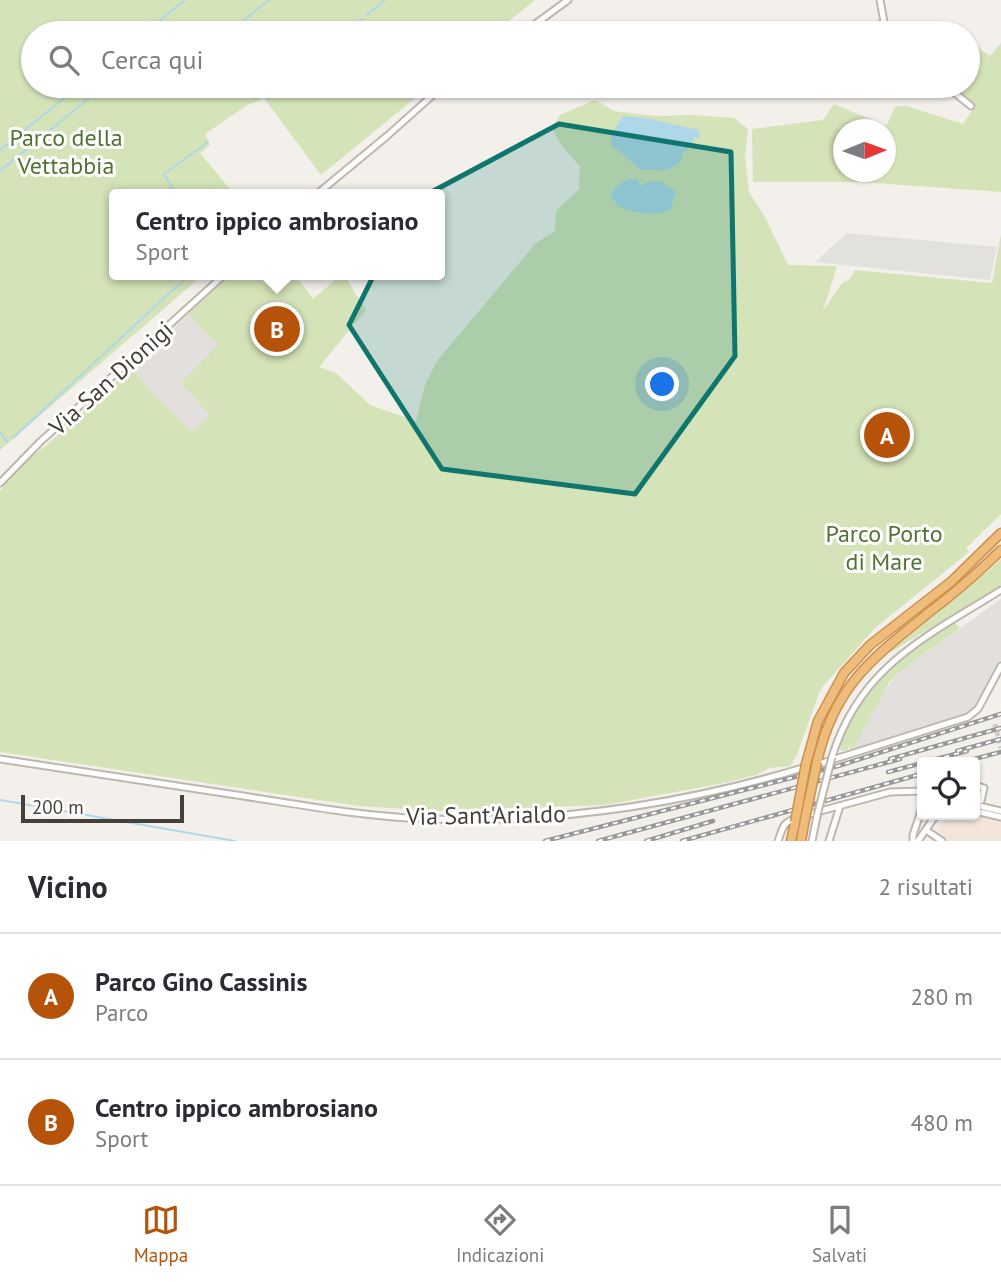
<!DOCTYPE html>
<html lang="it">
<head>
<meta charset="utf-8">
<style>
  body { margin:0; font-family:"PT Sans",sans-serif; background:#f7f7f7; color:#2b2b33 }
  .controls { position:absolute; right:21px; bottom:21px; display:grid; overflow:hidden; border-radius:7px; box-shadow:0 2px 5px #0004 }
  .controls button { width:63px; height:63px; display:grid; place-items:center; padding:0; border:0; border-bottom:2px solid #e1e1e2; background:#fff; color:#2b2b33; font:35px sans-serif }
  .compass { position:absolute; left:833px; top:119px; width:63px; height:63px; border-radius:50%; background:#fff; box-shadow:0 2px 5px #0004; rotate:89deg }
  .scale { position:absolute; left:21px; bottom:18px; width:163px; box-sizing:border-box; padding-left:7px; border:4px solid #474039; border-top:0; font-size:19px; line-height:24px; white-space:nowrap; color:#474039; -webkit-text-stroke:5px #fff; paint-order:stroke }
  .you { position:absolute; left:663px; top:385px; width:24px; height:24px; margin:-18px; border:5px solid #fff; border-radius:50%; background:#1a73e8; box-shadow:0 0 0 10px #1a73e833 }
  .badge { display:grid; place-items:center; width:46px; height:46px; border-radius:50%; background:#b45309; color:#fff; font-size:23px; font-weight:700 }
  .pin { position:absolute; translate:-50% -50%; border:4px solid #fff; box-shadow:0 2px 7px #0006 }
  .popup { position:absolute; left:109px; top:189px; width:336px; height:91px; box-sizing:border-box; display:grid; place-content:center; border-radius:7px; background:#fff; filter:drop-shadow(0 2px 5px #0005); font-size:23px; white-space:nowrap; color:#7c7c81 }
  .popup b { font-size:26px; color:#2b2b33 }
  .popup::after { content:''; position:absolute; left:50%; top:100%; margin-left:-14px; border:14px solid transparent; border-top-color:#fff }
  .list { margin:0; padding:0; list-style:none }
  h2 { display:flex; justify-content:space-between; align-items:center; height:91px; margin:0; padding:0 28px; font-size:30px }
  h2 small { font-size:23px; font-weight:400; color:#7c7c81 }
  .list li { display:grid; grid-template-columns:46px 1fr auto; gap:21px; align-items:center; box-sizing:border-box; height:126px; padding:0 28px; border-top:2px solid #e1e1e2 }
  .list b { display:block; font-size:26px; white-space:nowrap }
  .list p { margin:0; font-size:23px; white-space:nowrap; color:#7c7c81 }
  .list em { font-size:23px; font-style:normal; color:#7c7c81 }
  .icon { flex:none; width:38px; height:38px; fill:none; stroke:currentColor; stroke-width:2; stroke-linecap:round; stroke-linejoin:round }
  .map { position:relative; flex:none; width:1001px; height:841px; overflow:hidden }
  .search { position:absolute; background:#fff; box-shadow:0 2px 5px #0004; left:21px; right:21px; top:21px; height:77px; display:flex; align-items:center; gap:18px; box-sizing:border-box; padding:0 24px; border-radius:38px; color:#7c7c81; font-size:26px }
  .sheet { height:343px; background:#fff }
  nav { display:flex; justify-content:space-around; align-items:center; box-sizing:border-box; height:98px; border-top:2px solid #e1e1e2; background:#fff; font-size:19px; color:#7c7c81 }
  nav a { display:grid; justify-items:center; gap:4px }
  nav .on { color:#b45309 }
  .map>svg:first-child { display:block }
  .commercial { fill:#f3e5d9 }
  .industrial { fill:#e3dfdc }
  .green { fill:#d4e3b8; fill-rule:evenodd }
  .parking { fill:#e3e1de }
  .water { fill:#aed7e9 }
  .lines { fill:none; stroke-linecap:round; stroke-linejoin:round }
  .stream { stroke:#aed7e9; stroke-width:2 }
  .minor-tunnel { stroke:#d1cdc7; stroke-width:5; stroke-dasharray:5 2.5; stroke-linecap:butt }
  .minor-casing { stroke:#beb7ae; stroke-width:9 }
  .highway-casing { stroke:#cd904b; stroke-width:11 }
  .minor { stroke:#fff; stroke-width:5 }
  .highway { stroke:#eebc7b; stroke-width:8 }
  .rail-casing { stroke:#989898; stroke-width:4.5 }
  .rail { stroke:#fff; stroke-width:2; stroke-dasharray:5; stroke-linecap:butt }
  .minor-bridge-casing { stroke:#beb7ae; stroke-width:9; stroke-linecap:butt }
  .highway-bridge-casing { stroke:#cd904b; stroke-width:11; stroke-linecap:butt }
  .minor-bridge { stroke:#fff; stroke-width:5 }
  .highway-bridge { stroke:#eebc7b; stroke-width:8 }
  .marked { fill:#0f766e; fill-opacity:0.2; stroke:#0f766e; stroke-width:5; stroke-linejoin:round }
  .labels { text-anchor:middle; dominant-baseline:central; stroke-width:6; stroke-linejoin:round; paint-order:stroke }
  .park-label { font-size:24px; fill:#517332; stroke:#fff }
  .street-label { font-size:24px; fill:#474039; stroke:#fff }
</style>
</head>
<body>
<div class="map">
<svg width="1001" height="841" viewBox="0 0 1001 841">
  <rect width="100%" height="100%" fill="#f3f0eb"/>
  <polygon class="commercial" points="949,815 973,815 1001,822 1001,841 949,841 938,832 938,829"/>
  <g class="industrial">
    <polygon points="188,314 218,345 210,415 192,432 152,393 131,368"/>
    <polygon points="1001,599 1001,663 971,712 853,749 881,696 898,673"/>
  </g>
  <g class="green">
    <polygon points="0,0 535,0 494,33 33,33 33,86 430,86 321,175 264,98 246,106 205,134 210,145 200,153 234,194 114,194 114,275 203,275 0,450"/>
    <path d="M1001,43V192L860,182H753L752,129L823,120L834,104L886,126L896,106H907L963,124L975,106L951,86H968V59L977,47L990,56ZM844,130H886V172H844Z"/>
    <polygon points="595,100 614,111 654,116 693,115 734,118 748,129 745,158 749,192 765,217 788,265 837,266 823,311 842,283 849,280 855,270 992,283 1001,234 1001,514 966,548 969,552 875,628 820,690 797,755 790,766 769,768 756,775 719,784 605,805 435,811 359,806 0,752 0,491 20,465 48,444 131,368 152,393 192,432 210,415 181,383 218,345 188,314 227,275 295,275 313,299 341,275 344,275 366,310 319,367 336,373 370,405 416,421 425,385 437,361 536,243 555,231 556,211 579,189 580,167 560,143 552,128 560,115"/>
    <polygon points="1001,559 1001,585 891,652 885,652 975,579 986,573"/>
    <path d="M955,623L960,628L898,673L889,683L853,749H850V745L848,750L841,751C838,742 845,729 849,721C875,673 910,651 955,623Z"/>
  </g>
  <polygon class="parking" points="847,233 997,247 990,280 815,262"/>
  <g class="water">
    <path d="M623,116L645,118L699,130L700,139L694,137L692,144L688,145V150L683,152L681,161C663,177 660,167 640,170L622,153L612,147L611,135Z"/>
    <path d="M629,179L638,180L639,187L647,182L662,181L666,186L677,192L674,196L671,209C658,218 633,212 619,207L610,195L619,184Z"/>
  </g>
  <g class="lines">
    <g class="stream">
      <polyline points="367,15 385,0"/>
      <polyline points="144,33 185,0"/>
      <polyline points="228,33 269,0"/>
      <polyline points="345,33 362,19"/>
      <polyline points="267,99 282,86"/>
      <polyline points="0,150 79,86"/>
      <polyline points="0,171 104,86"/>
      <polyline points="176,194 164,174 208,142"/>
      <polyline points="0,432 7,442"/>
      <polyline points="13,438 189,275"/>
      <polyline points="0,800 235,841"/>
    </g>
    <polyline class="minor-tunnel" points="995,724 1001,748"/>
    <g class="minor-casing">
      <g id="minor">
        <polyline points="880,0 886,33"/>
        <polyline points="523,33 568,0"/>
        <polyline points="865,33 884,22"/>
        <polyline points="946,86 971,106"/>
        <polyline points="317,194 387,136 443,86"/>
        <polyline points="0,483 40,442 224,275"/>
        <path d="M832,757C860,666 926,637 1001,590"/>
        <path d="M0,759C77,771 154,782 230,794C297,804 363,817 430,819C557,823 684,804 806,767"/>
        <polyline points="816,765 968,717 978,709 1001,666"/>
        <polyline points="975,785 984,788 981,801"/>
        <polyline points="975,805 1001,811"/>
        <polyline points="975,811 1001,817"/>
        <polyline points="806,815 890,792 922,791"/>
        <polyline points="926,830 942,841"/>
        <path d="M778,841C783,828 782,822 797,818"/>
        <polyline points="812,841 817,816"/>
        <polyline points="829,841 840,806"/>
        <polyline points="913,841 913,835 922,808"/>
        <polyline points="918,841 936,815"/>
      </g>
    </g>
    <g class="highway-casing">
      <g id="highway">
        <path d="M817,762C834,687 870,660 927,614C953,594 978,573 1001,550"/>
        <polyline points="806,764 818,721 844,673 870,645 952,581 1001,533"/>
        <polyline points="791,841 795,822"/>
        <polyline points="801,841 805,819"/>
      </g>
    </g>
    <use href="#minor" class="minor"/>
    <use href="#highway" class="highway"/>
    <g class="rail-casing">
      <g id="rail">
        <polyline points="957,751 1001,739"/>
        <polyline points="890,759 1001,728"/>
        <polyline points="925,762 967,751"/>
        <polyline points="963,762 1001,752"/>
        <polyline points="888,772 922,763"/>
        <polyline points="545,841 838,766 1001,714"/>
        <polyline points="598,841 900,759"/>
        <polyline points="646,841 713,821"/>
        <polyline points="682,841 921,774"/>
      </g>
    </g>
    <use href="#rail" class="rail"/>
    <g class="minor-bridge-casing">
      <polyline id="minor-bridge" points="817,816 832,757"/>
    </g>
    <g class="highway-bridge-casing">
      <g id="highway-bridge">
        <polyline points="805,819 817,762"/>
        <polyline points="795,822 806,764"/>
      </g>
    </g>
    <use href="#minor-bridge" class="minor-bridge"/>
    <use href="#highway-bridge" class="highway-bridge"/>
  </g>
  <path class="marked" d="M559,124L731,152L735,356L635,494L442,469L349,325L409,204Z"/>
  <g class="labels">
    <g class="park-label">
      <text x="66" y="137">Parco della<tspan x="66" dy="28">Vettabbia</tspan></text>
      <text x="884" y="533">Parco Porto<tspan x="884" dy="28">di Mare</tspan></text>
    </g>
    <g class="street-label">
      <text transform="translate(111 378) rotate(-42)">Via San Dionigi</text>
      <text transform="translate(486 815) rotate(-1)">Via Sant'Arialdo</text>
    </g>
  </g>
</svg>
<div class="controls">
<button><svg class="icon" aria-label="locate" viewBox="0 0 24 24"><circle cx="12" cy="12" r="6"/><path d="M12 2v4M12 18v4M2 12h4M18 12h4"/></svg></button>
</div>
<svg class="compass" viewBox="-18 -18 36 36"><path d="M0-13l5 13h-10z" fill="#e53935"/><path d="M0 13l5-13h-10z" fill="#7c7c81"/></svg>
<div class="scale">200 m</div>
<div class="you"></div>
<div class="pin badge" style="left:887px;top:435px">A</div>
<div class="pin badge" style="left:277px;top:329px">B</div>
<div class="popup"><b>Centro ippico ambrosiano</b>Sport</div>
<div class="search"><svg class="icon" aria-label="search" viewBox="0 0 24 24"><circle cx="10" cy="10" r="6"/><path d="M15 15l6 6"/></svg>Cerca qui</div>
</div>
<section class="sheet">
<h2>Vicino<small>2 risultati</small></h2>
<ul class="list">
<li><span class="badge">A</span><div><b>Parco Gino Cassinis</b><p>Parco</p></div><em>280 m</em></li>
<li><span class="badge">B</span><div><b>Centro ippico ambrosiano</b><p>Sport</p></div><em>480 m</em></li>
</ul>
</section>
<nav>
<a class="on"><svg class="icon" aria-label="map" viewBox="0 0 24 24"><path d="M3 6l6-2 6 2 6-2v14l-6 2-6-2-6 2zM9 4v14M15 6v14"/></svg>Mappa</a>
<a><svg class="icon" aria-label="directions" viewBox="0 0 24 24"><path d="M12 3l9 9-9 9-9-9zM9 14v-3h6M13 9l2 2-2 2"/></svg>Indicazioni</a>
<a><svg class="icon" aria-label="saved" viewBox="0 0 24 24"><path d="M7 4h10v16l-5-4-5 4z"/></svg>Salvati</a>
</nav>
</body>
</html>
